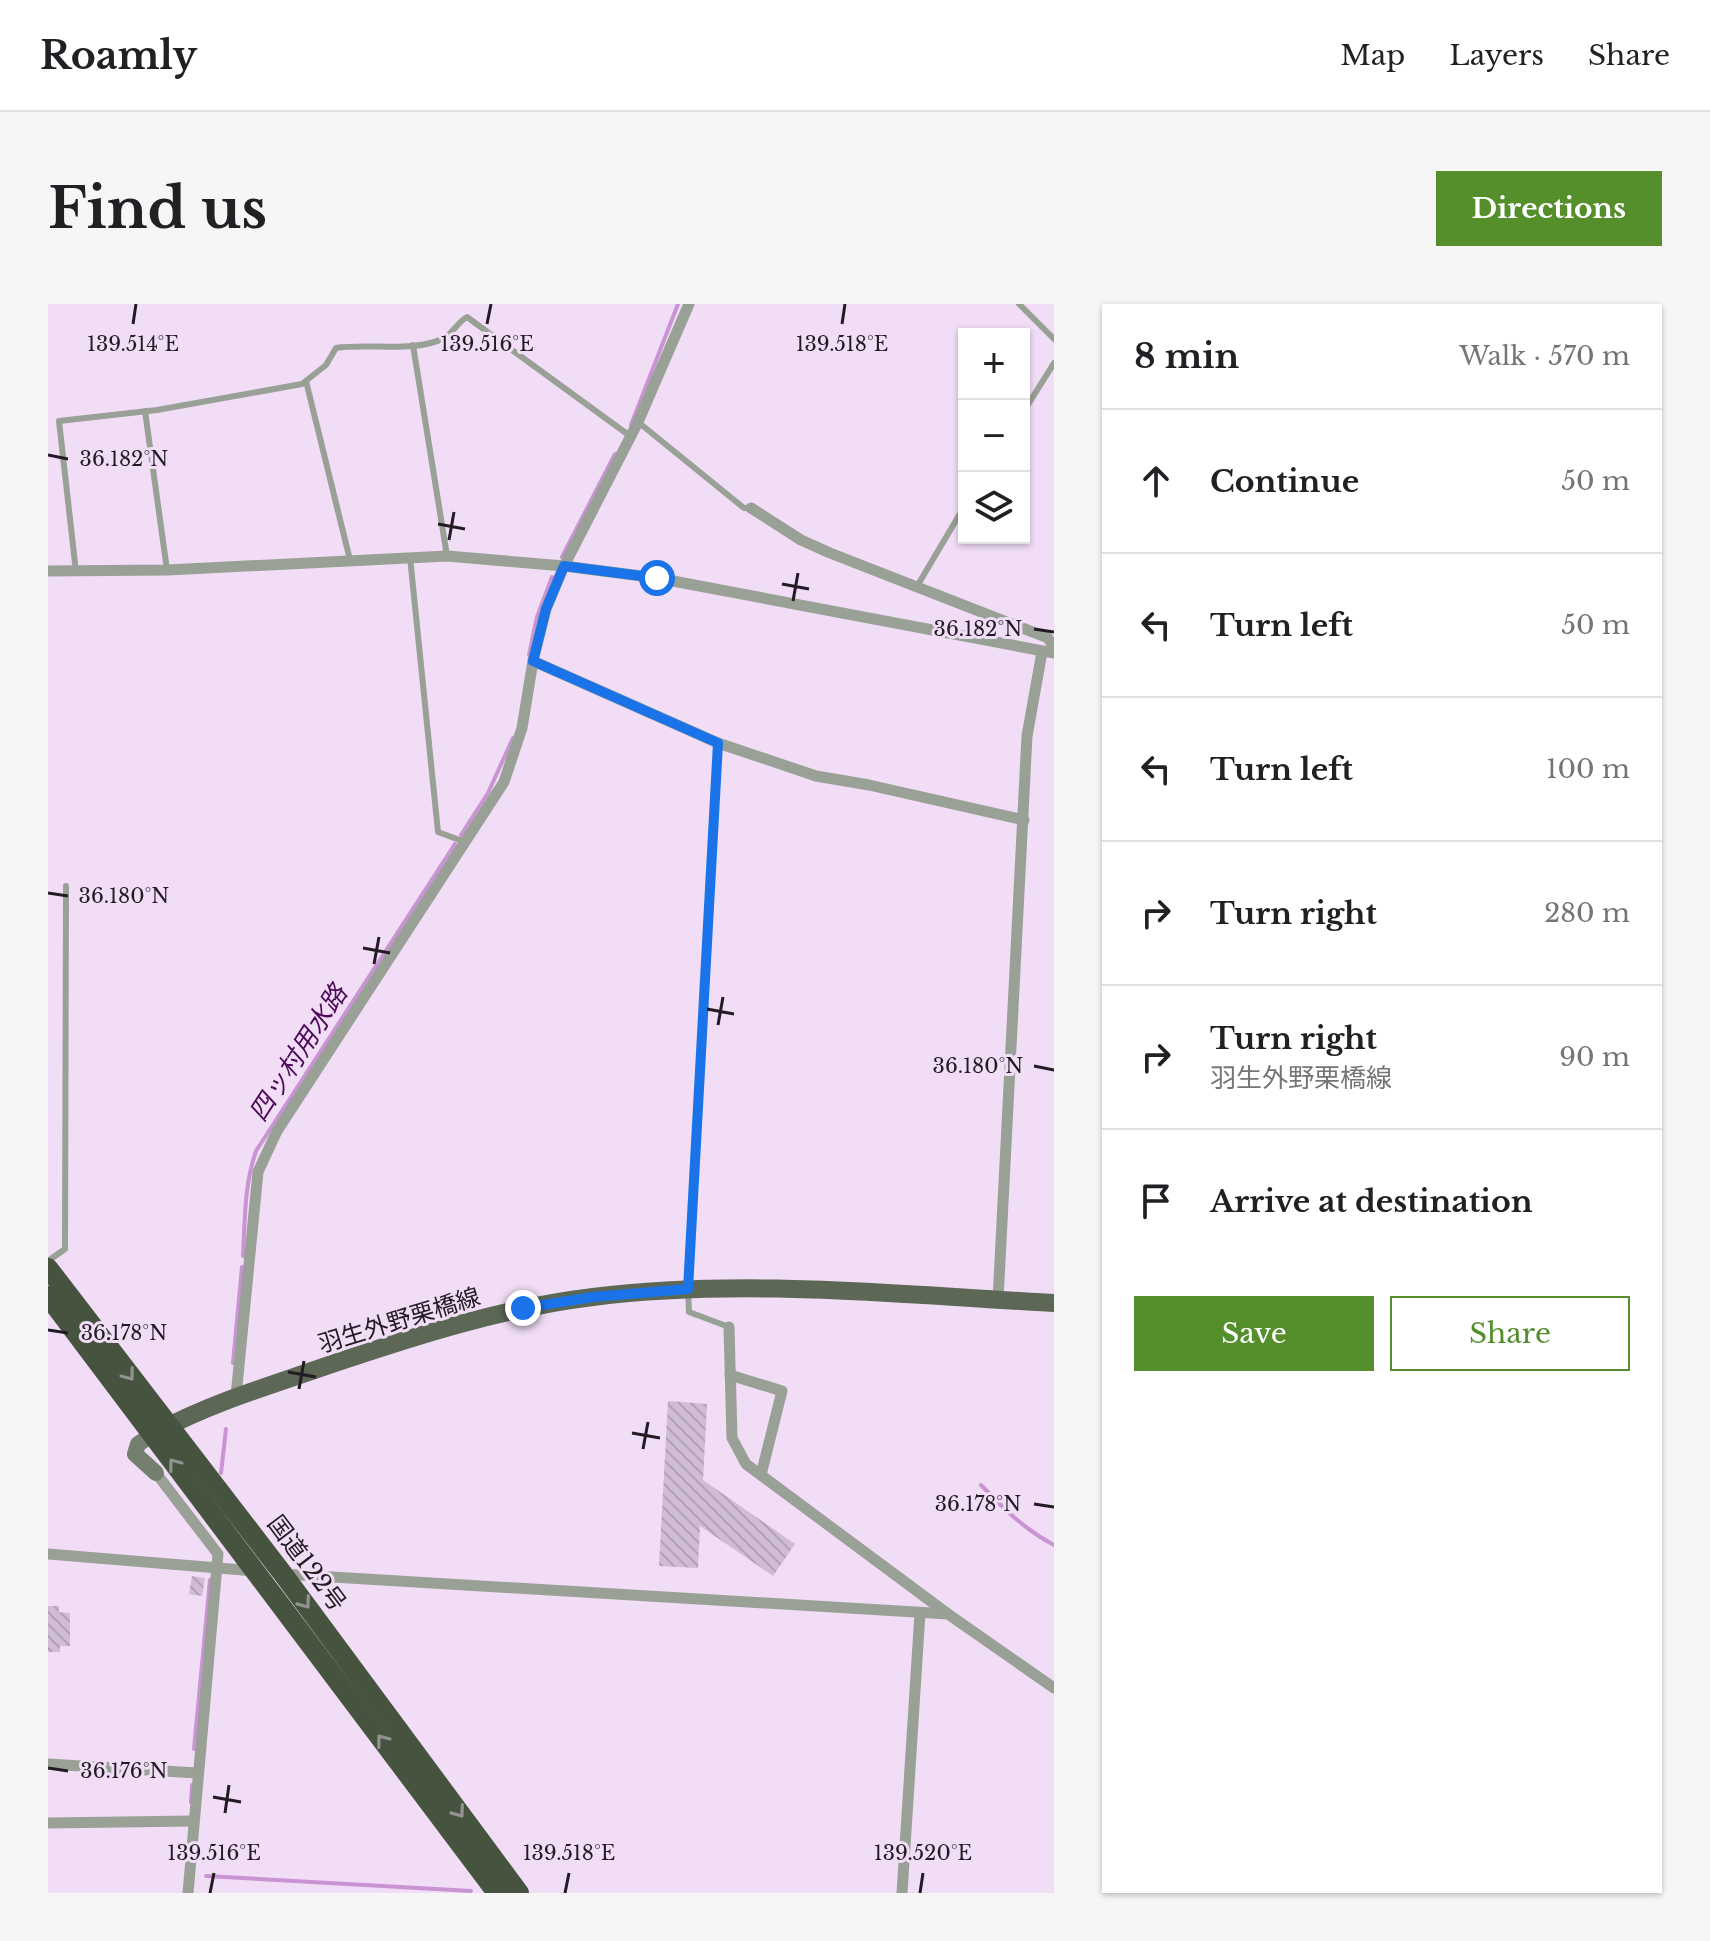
<!DOCTYPE html>
<html lang="en">
<head>
<meta charset="utf-8">
<style>
  body { margin:0; font-family:"Libre Baskerville","Noto Sans JP",serif; background:#f6f6f6; color:#202124 }
  .controls { position:absolute; right:24px; top:24px; display:grid; overflow:hidden; border-radius:0px; box-shadow:0 2px 6px #0004 }
  .controls button { width:72px; height:72px; display:grid; place-items:center; padding:0; border:0; border-bottom:2px solid #e0e0e0; background:#fff; color:#202124; font:40px sans-serif }
  .stop { position:absolute; width:24px; height:24px; margin:-18px; border:6px solid #1a73e8; border-radius:50%; background:#fff }
  .stop.end { background:#1a73e8; border-color:#fff; box-shadow:0 2px 8px #0008 }
  .list { margin:0; padding:0; list-style:none }
  h2 { display:flex; justify-content:space-between; align-items:center; height:104px; margin:0; padding:0 32px; font-size:34px }
  h2 small { font-size:26px; font-weight:400; color:#757577 }
  .list li { display:grid; grid-template-columns:52px 1fr auto; gap:24px; align-items:center; box-sizing:border-box; height:144px; padding:0 32px; border-top:2px solid #e0e0e0 }
  .list b { display:block; font-size:30px; white-space:nowrap }
  .list p { margin:0; font-size:26px; white-space:nowrap; color:#757577 }
  .list em { font-size:26px; font-style:normal; color:#757577 }
  .actions { display:flex; gap:16px; padding:24px 32px }
  .actions a { flex:1; padding:18px 0; border:2px solid #558f2c; border-radius:0px; text-align:center; font-size:28px; color:#558f2c }
  .actions .main { background:#558f2c; color:#fff }
  .icon { flex:none; width:44px; height:44px; fill:none; stroke:currentColor; stroke-width:2; stroke-linecap:round; stroke-linejoin:round }
  .map { position:relative; flex:none; width:1006px; height:1589px; overflow:hidden; border-radius:0px }
  header { display:flex; align-items:center; gap:48px; box-sizing:border-box; height:112px; padding:0 40px; background:#fff; border-bottom:2px solid #e0e0e0 }
  header strong { font-size:38px }
  nav { display:flex; gap:44px; margin-inline-start:auto; font-size:28px }
  .intro { display:flex; align-items:center; justify-content:space-between; box-sizing:border-box; height:192px; padding:0 48px }
  h1 { margin:0; font-size:56px }
  .button { padding:20px 36px; border-radius:0px; background:#558f2c; color:#fff; font-size:28px; font-weight:700 }
  main { display:flex; gap:48px; padding:0 48px }
  aside { flex:1; background:#fff; border-radius:0px; box-shadow:0 2px 6px #0004 }
  .map>svg:first-child { display:block }
  .lines { fill:none; stroke-linecap:round; stroke-linejoin:round }
  .stream { stroke:#c993d4; stroke-width:4 }
  .building { fill:url(#building-back-hatch) }
  .lane { stroke:#99a096; stroke-width:6 }
  .street { stroke:#99a096; stroke-width:11 }
  .secondary { stroke:#757f70; stroke-width:16 }
  .primary { stroke:#5c6855; stroke-width:18 }
  .highway { stroke:#46543f; stroke-width:20 }
  .oneway { stroke:#939291 }
  .route { stroke:#1a73e8; stroke-width:10 }
  .ticks { fill:none; stroke:#221b23; stroke-width:3 }
  .labels { text-anchor:middle; dominant-baseline:central; stroke-width:6; stroke-linejoin:round; paint-order:stroke }
  .street-label { font-size:24px; fill:#221b23; stroke:#f1ddf5 }
  .water-label { font-size:26px; font-style:italic; fill:#4e095b; stroke:#f1ddf5 }
  .ticks-label { font-size:20px; text-anchor:middle; fill:#221b23; stroke:#f1ddf5; stroke-width:6; stroke-linejoin:round; paint-order:stroke }
</style>
</head>
<body>
<header>
<strong>Roamly</strong>
<nav><a>Map</a><a>Layers</a><a>Share</a></nav>
</header>
<div class="intro"><h1>Find us</h1><a class="button">Directions</a></div>
<main>
<div class="map">
<svg width="1006" height="1589" viewBox="0 0 1006 1589">
  <defs>
    <pattern id="building-back-hatch" width="6" height="6" patternUnits="userSpaceOnUse" patternTransform="scale(2)"><rect width="6" height="6" fill="#d0bdd4"/><path d="M-1 5l2 2M0 0l6 6M5-1l2 2" fill="none" stroke="#b2a2b6"/></pattern>
  </defs>
  <rect width="100%" height="100%" fill="#f1ddf5"/>
  <g class="lines">
    <g class="stream">
      <polyline points="583,121 630,0"/>
      <polyline points="514,253 567,150"/>
      <polyline points="481,351 489,313 504,273"/>
      <polyline points="413,531 440,489 465,434"/>
      <path d="M195,952C197,916 196,882 208,847L407,540"/>
      <polyline points="185,1059 194,963"/>
      <polyline points="173,1169 178,1125"/>
      <path d="M933,1181C955,1204 977,1226 1006,1241"/>
      <polyline points="146,1445 162,1276"/>
      <polyline points="143,1498 144,1481"/>
      <polyline points="158,1572 423,1587"/>
    </g>
  </g>
  <g class="building">
    <polygon points="620,1097 659,1100 655,1176 747,1240 725,1272 652,1222 650,1264 611,1262"/>
    <polygon points="144,1272 157,1274 154,1292 141,1290"/>
    <polygon points="0,1302 11,1302 11,1308 22,1309 22,1342 12,1342 12,1348 0,1348"/>
  </g>
  <g class="lines">
    <g class="lane">
      <polyline points="971,0 1006,35"/>
      <polyline points="365,41 399,252"/>
      <polyline points="258,77 302,256"/>
      <polyline points="97,107 119,266"/>
      <polyline points="976,107 1006,59"/>
      <polyline points="590,118 696,204 703,204"/>
      <polyline points="362,253 390,528 417,538"/>
      <path d="M28,268L11,117L109,106L254,80L278,61L288,44C319,39 368,49 396,34C405,29 410,18 419,13L582,132"/>
      <polyline points="868,284 916,203"/>
      <polyline points="670,439 640,985 641,1008 681,1023"/>
      <polyline points="0,957 17,945 18,582"/>
    </g>
    <g class="street">
      <polyline points="703,204 753,236 782,249 1000,334 1006,344"/>
      <polyline points="0,267 119,266 399,252 516,262 609,274 1006,349"/>
      <polyline points="485,357 670,439 768,472 821,481 976,516"/>
      <polyline points="950,996 979,432 994,348"/>
      <polyline points="681,1023 684,1134 698,1160 900,1310 1006,1384"/>
      <polyline points="682,1071 734,1087 713,1171"/>
      <polyline points="188,1092 210,868 229,827 456,478 474,424 485,357 498,305 516,262 590,118 641,0"/>
      <polyline points="108,1169 170,1250 140,1589"/>
      <polyline points="0,1250 207,1267"/>
      <polyline points="235,1270 900,1310"/>
      <polyline points="0,1460 149,1469"/>
      <polyline points="0,1519 145,1517"/>
      <polyline points="854,1589 872,1309"/>
    </g>
    <polyline class="secondary" points="104,1131 90,1140 87,1150 108,1169"/>
    <path class="primary" d="M111,1127C165,1098 224,1081 281,1061C367,1032 454,1004 545,993C697,974 853,991 1006,999"/>
    <g class="highway">
      <polyline points="0,964 235,1270 471,1589"/>
      <polyline points="0,992 449,1589"/>
    </g>
  </g>
  <defs><path id="oneway-chevron" d="M-2-3.5L2.5 0L-2 3.5" fill="none" stroke-width="1.6" stroke-linecap="round" stroke-linejoin="round" transform="scale(2)"/></defs>
  <g class="oneway">
    <use href="#oneway-chevron" transform="translate(81 1071) rotate(53)"/>
    <use href="#oneway-chevron" transform="translate(126 1160) rotate(-127)"/>
    <use href="#oneway-chevron" transform="translate(257 1299) rotate(54)"/>
    <use href="#oneway-chevron" transform="translate(334 1436) rotate(-127)"/>
    <use href="#oneway-chevron" transform="translate(411 1508) rotate(54)"/>
  </g>
  <g class="lines">
    <polyline class="route" points="475,1004 545,993 640,985 670,439 485,357 498,305 516,262 609,274"/>
  </g>
  <path class="ticks" d="M85,20L88,0M439,20L443,0M794,20L797,0M0,151L20,155M390,220L417,225M401,236L406,208M734,280L761,285M745,297L750,269M986,325L1006,328M0,589L20,592M315,644L342,649M326,660L331,633M659,705L686,710M670,721L675,693M986,762L1006,766M0,1026L20,1029M240,1068L268,1073M251,1085L256,1057M584,1129L612,1134M595,1145L600,1118M986,1200L1006,1203M0,1464L20,1467M165,1493L193,1498M177,1509L181,1481M162,1589L166,1569M517,1589L521,1569M872,1589L875,1569"/>
  <g class="labels">
    <g class="street-label">
      <text transform="translate(351 1016) rotate(-17)">羽生外野栗橋線</text>
      <text transform="translate(259 1259) rotate(53)">国道122号</text>
    </g>
    <g class="water-label">
      <text transform="translate(250 749) rotate(-57)">四ッ村用水路</text>
    </g>
  </g>
  <g class="ticks-label">
    <text x="85" y="47">139.514°E</text>
    <text x="439" y="47">139.516°E</text>
    <text x="794" y="47">139.518°E</text>
    <text x="76" y="162">36.182°N</text>
    <text x="930" y="332">36.182°N</text>
    <text x="76" y="599">36.180°N</text>
    <text x="930" y="769">36.180°N</text>
    <text x="76" y="1036">36.178°N</text>
    <text x="930" y="1207">36.178°N</text>
    <text x="76" y="1474">36.176°N</text>
    <text x="166" y="1556">139.516°E</text>
    <text x="521" y="1556">139.518°E</text>
    <text x="875" y="1556">139.520°E</text>
  </g>
</svg>
<div class="controls">
<button>+</button>
<button>−</button>
<button><svg class="icon" aria-label="layers" viewBox="0 0 24 24"><path d="M12 4l9 5-9 5-9-5zM3 14l9 5 9-5"/></svg></button>
</div>
<div class="stop" style="left:609px;top:274px"></div>
<div class="stop end" style="left:475px;top:1004px"></div>
</div>
<aside>
<h2>8 min<small>Walk · 570 m</small></h2>
<ul class="list">
<li><svg class="icon" aria-label="ahead" viewBox="0 0 24 24"><path d="M12 20V5M6 11l6-6 6 6"/></svg><div><b>Continue</b></div><em>50 m</em></li>
<li><svg class="icon" aria-label="left" viewBox="0 0 24 24"><path d="M17 20v-9H6M10 6l-5 5 5 5"/></svg><div><b>Turn left</b></div><em>50 m</em></li>
<li><svg class="icon" aria-label="left" viewBox="0 0 24 24"><path d="M17 20v-9H6M10 6l-5 5 5 5"/></svg><div><b>Turn left</b></div><em>100 m</em></li>
<li><svg class="icon" aria-label="right" viewBox="0 0 24 24"><path d="M7 20v-9h11M14 6l5 5-5 5"/></svg><div><b>Turn right</b></div><em>280 m</em></li>
<li><svg class="icon" aria-label="right" viewBox="0 0 24 24"><path d="M7 20v-9h11M14 6l5 5-5 5"/></svg><div><b>Turn right</b><p>羽生外野栗橋線</p></div><em>90 m</em></li>
<li><svg class="icon" aria-label="arrive" viewBox="0 0 24 24"><path d="M6 21V4h12l-3 4 3 4H6"/></svg><div><b>Arrive at destination</b></div></li>
</ul>
<div class="actions"><a class="main">Save</a><a>Share</a></div>
</aside>
</main>
</body>
</html>
